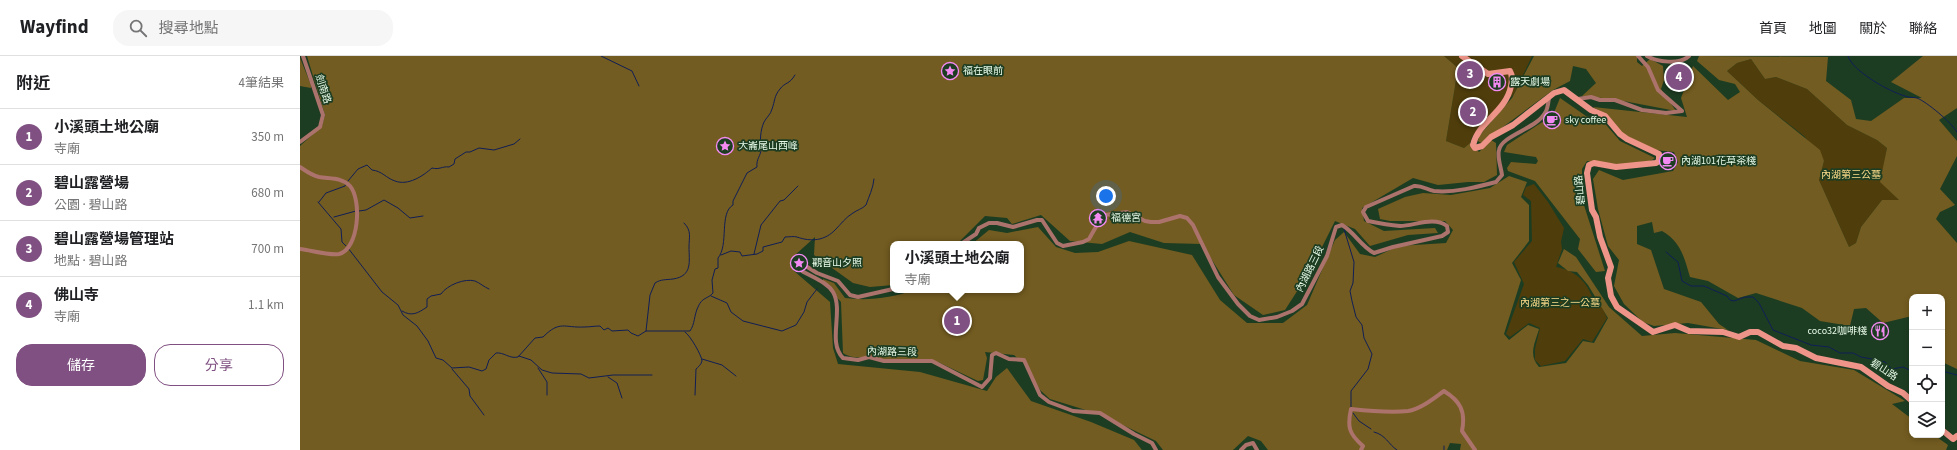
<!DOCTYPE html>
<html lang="zh-TW">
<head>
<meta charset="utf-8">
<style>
  body { margin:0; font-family:"Source Sans 3","Noto Sans TC",sans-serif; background:#f6f6f6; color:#202124 }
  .controls { position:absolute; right:12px; bottom:12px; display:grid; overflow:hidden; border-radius:8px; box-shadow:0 2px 6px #0003 }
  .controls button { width:36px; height:36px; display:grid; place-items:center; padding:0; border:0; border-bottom:1px solid #e0e0e0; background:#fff; color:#202124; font:20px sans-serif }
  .you { position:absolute; left:806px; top:140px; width:14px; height:14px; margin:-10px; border:3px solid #fff; border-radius:50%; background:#1a73e8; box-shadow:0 0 0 6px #1a73e833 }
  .badge { display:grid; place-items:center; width:26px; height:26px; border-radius:50%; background:#7f5081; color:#fff; font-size:13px; font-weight:700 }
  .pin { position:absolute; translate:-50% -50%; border:2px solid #fff; box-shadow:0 1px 4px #0006 }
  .popup { position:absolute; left:590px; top:185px; width:134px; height:52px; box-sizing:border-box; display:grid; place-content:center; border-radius:8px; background:#fff; filter:drop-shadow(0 1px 3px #0005); font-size:13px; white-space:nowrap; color:#757577 }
  .popup b { font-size:15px; color:#202124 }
  .popup::after { content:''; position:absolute; left:50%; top:100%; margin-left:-8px; border:8px solid transparent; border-top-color:#fff }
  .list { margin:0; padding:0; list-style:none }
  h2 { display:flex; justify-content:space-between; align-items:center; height:52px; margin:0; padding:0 16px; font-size:17px }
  h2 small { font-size:13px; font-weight:400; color:#757577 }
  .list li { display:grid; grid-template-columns:26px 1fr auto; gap:12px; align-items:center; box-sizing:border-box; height:56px; padding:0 16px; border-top:1px solid #e0e0e0 }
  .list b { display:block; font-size:15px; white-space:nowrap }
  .list p { margin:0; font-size:13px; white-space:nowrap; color:#757577 }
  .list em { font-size:13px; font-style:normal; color:#757577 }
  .actions { display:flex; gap:8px; padding:12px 16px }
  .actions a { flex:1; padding:9px 0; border:1px solid #7f5081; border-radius:16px; text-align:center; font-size:14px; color:#7f5081 }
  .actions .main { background:#7f5081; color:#fff }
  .icon { flex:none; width:22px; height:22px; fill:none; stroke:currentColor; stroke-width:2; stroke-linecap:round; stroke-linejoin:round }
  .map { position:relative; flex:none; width:1657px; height:394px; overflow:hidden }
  header { display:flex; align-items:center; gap:24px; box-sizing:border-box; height:56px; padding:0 20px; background:#fff; border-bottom:1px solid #e0e0e0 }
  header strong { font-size:19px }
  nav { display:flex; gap:22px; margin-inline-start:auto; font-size:14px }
  .search { width:280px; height:36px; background:#f6f6f6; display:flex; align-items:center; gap:10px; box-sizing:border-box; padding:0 14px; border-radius:16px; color:#757577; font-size:15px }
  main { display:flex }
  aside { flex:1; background:#fff }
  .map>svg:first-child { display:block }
  .green { fill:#4f3d0b }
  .forest { fill:#735c21; fill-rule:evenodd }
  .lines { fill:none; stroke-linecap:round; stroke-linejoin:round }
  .stream { stroke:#101e56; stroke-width:1 }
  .street { stroke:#ab736b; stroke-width:4 }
  .secondary { stroke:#ee9489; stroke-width:6 }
  .labels { text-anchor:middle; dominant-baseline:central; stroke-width:3.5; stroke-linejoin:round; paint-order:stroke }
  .poi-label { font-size:10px; fill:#e6f9e7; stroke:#1d3d22; text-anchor:start }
  .street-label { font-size:10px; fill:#e6f9e7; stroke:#1d3d22 }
  .park-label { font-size:10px; fill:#fbda89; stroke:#1d3d22 }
</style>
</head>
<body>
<header>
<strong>Wayfind</strong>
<div class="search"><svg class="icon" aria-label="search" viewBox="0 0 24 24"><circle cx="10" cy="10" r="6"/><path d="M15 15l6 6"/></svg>搜尋地點</div>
<nav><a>首頁</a><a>地圖</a><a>關於</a><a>聯絡</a></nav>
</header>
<main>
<aside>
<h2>附近<small>4筆結果</small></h2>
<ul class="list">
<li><span class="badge">1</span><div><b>小溪頭土地公廟</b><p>寺廟</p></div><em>350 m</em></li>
<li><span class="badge">2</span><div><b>碧山露營場</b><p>公園 · 碧山路</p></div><em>680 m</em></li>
<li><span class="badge">3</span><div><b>碧山露營場管理站</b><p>地點 · 碧山路</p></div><em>700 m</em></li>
<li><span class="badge">4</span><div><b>佛山寺</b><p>寺廟</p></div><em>1.1 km</em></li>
</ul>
<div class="actions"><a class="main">儲存</a><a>分享</a></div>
</aside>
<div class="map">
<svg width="1657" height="394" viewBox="0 0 1657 394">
  <rect width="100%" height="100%" fill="#1d3d22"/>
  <g class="green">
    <polygon points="1144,0 1232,0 1214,38 1181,71 1172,81 1170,87 1164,92 1146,85 1158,12"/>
    <polygon points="1451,3 1465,23 1476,21 1507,33 1547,69 1577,84 1587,92 1581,126 1599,144 1582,144 1561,171 1556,187 1549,191 1519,124 1524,105 1504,80 1458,44 1427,15 1437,7"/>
    <path d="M1234,128L1248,146L1264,172L1261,186L1262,193L1256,211C1278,215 1289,228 1295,249L1302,251L1307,262L1292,286L1283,283L1265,305L1241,310L1235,304V293L1240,272L1229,267L1210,281L1206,278L1224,228L1214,206L1232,185L1231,145L1223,139L1226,131Z"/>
  </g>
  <g class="forest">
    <polygon points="7,0 1144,0 1158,12 1146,85 1164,92 1170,87 1179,96 1191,84 1196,87 1197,119 1184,126 1168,126 1138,129 1113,122 1062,152 1064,165 1084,175 1135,172 1138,177 1108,179 1070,190 1055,173 1035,165 1010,215 985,254 963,259 934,239 902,188 864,187 830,176 802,188 770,185 741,159 712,168 707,162 685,160 657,188 593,188 593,229 570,231 553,227 514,199 515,181 494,200 494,215 530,246 533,292 538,308 620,316 687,335 696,321 707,312 731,345 791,366 834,384 842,394 0,394 0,90 22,70 25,59"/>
    <polygon points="1234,0 1337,0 1337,6 1342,10 1350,3 1363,10 1364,24 1361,33 1376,55 1313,43 1282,40 1296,27 1286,13 1273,10 1270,25 1253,34 1181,87 1178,85 1179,80 1212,42"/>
    <path d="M1399,0L1528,1L1526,25L1551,44L1556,63L1571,65L1604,42H1622L1591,26L1623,0H1657V52L1639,64L1657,85V100L1640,133L1655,149L1640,156L1636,163L1657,187V313L1642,306V241H1612V260L1583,267L1566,252L1554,253L1550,270L1520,265L1502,252L1456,237L1438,242L1408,225L1390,221C1384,201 1381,186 1362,175L1354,177L1352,166L1337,170V188L1351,194L1364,233L1401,246L1419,268L1428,274L1388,267L1354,270L1343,266L1324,248L1314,230L1319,204L1308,190L1298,153L1293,123L1299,114L1323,124L1373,115L1378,106L1374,96L1355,94L1319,76L1307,59L1293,51L1387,61L1381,42L1393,10L1428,44L1440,36L1435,28L1419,24L1397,5ZM1451,3L1465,23L1476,21L1507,33L1547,69L1577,84L1587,92L1580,126L1599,144H1582L1561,171L1556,187L1549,191L1519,124L1524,105L1520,94L1458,44L1427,15L1437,7Z"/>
    <polygon points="0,2 11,29 11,32 0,30"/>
    <path d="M1260,42L1286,60L1301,63L1320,85L1355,102C1340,113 1306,107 1287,105L1282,113V143L1305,215L1296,216L1278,193L1280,183L1235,125L1208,115L1207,112L1211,106L1236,108L1238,105L1236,101L1204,96L1207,89L1253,59Z"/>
    <path d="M1209,120L1227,126L1221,141L1229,149V185L1212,207L1221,224L1204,278L1209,284L1228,269L1239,273C1235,287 1228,299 1239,311L1266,307L1283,285L1294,287L1308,262L1288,229L1277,216L1268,215L1258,207L1264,193L1276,201L1309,251L1342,280L1375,277L1456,284L1500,305L1554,314L1605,345L1592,348L1612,363V379H1634L1648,389L1646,394H1160L1161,388L1150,387L1147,394H968L961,385L948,380L933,394H863L856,385L802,359L750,343L740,334L727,310L714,299L685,296L687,302L683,324L678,325L638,306H587C573,297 556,306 543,297L541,246L523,226V223L534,227L545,242C568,245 592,242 614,234H721V188H672L689,174L707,177L738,171L756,191L775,197L798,196L829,185L892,199L920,244L947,267H983L1007,249L1035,184L1044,176L1060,198L1075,201L1099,190L1146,187L1153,174L1145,165H1090L1080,163L1078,153L1105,141L1123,137L1151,139L1190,132Z"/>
  </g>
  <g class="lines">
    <g class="stream">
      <polyline points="301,0 332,15 339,30"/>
      <path d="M1548,0C1552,15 1590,36 1605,40C1609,42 1613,41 1617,42C1627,46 1652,67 1657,76"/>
      <path d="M48,125L58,113L67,109L72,114C82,115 86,122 95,125C108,130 123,120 132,112C140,114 142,110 149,111L154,108L155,103L166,96H170L179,92L194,94L214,88L220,83"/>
      <polyline points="18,146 41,173 42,186 46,190"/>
      <polyline points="19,146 26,137 45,130 46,128"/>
      <polyline points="59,155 66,154 84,144 98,152 110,162 123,160"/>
      <polyline points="34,161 56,155"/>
      <polyline points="1044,173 1054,206 1053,227 1050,235 1052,245 1056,261 1062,269 1064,282 1072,298 1068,313 1051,335 1051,351"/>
      <path d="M48,192L82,236L98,249L103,259L117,270L128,285L136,302L143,304L152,312L169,311L182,315L186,313L189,304L196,297C204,296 209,303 218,301L235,282L243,281C260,264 264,272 284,271C290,271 294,270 300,270L304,274L308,272L312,275L328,274L331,277L338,280L346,275H390C395,268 394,259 398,251C402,241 408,243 413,237L412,224L415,213L418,212V202C429,189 419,157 433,149V145L447,117L457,111C456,103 461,99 461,94C460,85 460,75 464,66C466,62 471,58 472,53C475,45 474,40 480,33C485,26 489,29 495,19"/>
      <polyline points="1366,196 1378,206 1382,225 1391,230 1404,230 1427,240 1430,244 1434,245 1445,241 1453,241 1459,247 1473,274 1511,289 1529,291 1540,297 1553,297 1561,301 1577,304 1585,306 1592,313 1603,311 1612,315"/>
      <polyline points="454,198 461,169 480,145 484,144 498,130"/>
      <path d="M421,199L431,195L440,196L442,200L457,198L463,195V191L482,186L485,181C489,181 494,180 497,181C511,186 525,185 536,173C540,169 546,161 553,157C557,154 562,153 566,149C569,140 573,133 574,123"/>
      <polyline points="411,240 427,247 431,256 443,265 482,275 496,269 504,256 507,246 517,233"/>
      <path d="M102,255C112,261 118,257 127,251V243L131,240L141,238C147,229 165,222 175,225C180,227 184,231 189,233"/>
      <path d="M346,275L350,239L355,227C361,223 366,224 373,223C393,220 389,205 389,191C389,181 392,175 384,167"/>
      <path d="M385,276C390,279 402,300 402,305C401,309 398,311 396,313L395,339"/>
      <polyline points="219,300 231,304 242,314 252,317 281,318 289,322 313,319 352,319"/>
      <polyline points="402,303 422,309 436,320"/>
      <polyline points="238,312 247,326 247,339"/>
      <polyline points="152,313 169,333 170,340 184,359"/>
      <polyline points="1642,315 1657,319"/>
      <polyline points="308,321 317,327 322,342"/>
      <polyline points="1053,357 1059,365 1071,373"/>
      <path d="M1074,376C1086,379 1088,388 1097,394"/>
      <polyline points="1144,394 1144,390"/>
    </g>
    <g class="street">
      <path d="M1347,0C1357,6 1380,9 1389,0"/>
      <polyline points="1278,43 1291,41 1300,44 1315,44 1342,54 1366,57 1382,55 1358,34 1348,11 1338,0"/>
      <polyline points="0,86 20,71 23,59 3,0"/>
      <path d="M0,111C6,115 11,119 19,121C29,123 42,121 50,130C62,144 59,193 39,198C30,200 10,194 0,193"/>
      <path d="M661,188L676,178L679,172L689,167H697L713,171L737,164H742L757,187L763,190L783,186L789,183L801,162L805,159L827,156L845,165L851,166H859L880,160L887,162L893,169L918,221L938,248L950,260L959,264L977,261L992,255L1002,248L1027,200L1036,171L1042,169C1055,177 1061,190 1074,197L1093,191L1142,180L1148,176L1147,170C1134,160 1114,170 1100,170C1089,169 1078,167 1068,165L1063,156L1066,151L1114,130C1122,129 1127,134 1134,135C1154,137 1177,131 1196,126L1202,119C1201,111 1197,101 1199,94C1202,79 1236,73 1245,57C1248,53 1248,47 1249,42"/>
      <path d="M593,233L558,241L550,239L538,225L517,217L504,209L500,212L502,215C512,221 527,226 533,236C544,255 527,286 543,302L558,304L569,301L584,305H632L682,331L690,322L692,299L696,297L709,303L724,304L740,339L749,346L773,355L800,357L834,378L852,387L856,394"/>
      <polyline points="941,394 946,389 953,387 957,394"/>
      <path d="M1061,394L1063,390C1049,378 1047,371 1051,353C1069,355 1090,357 1108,355C1121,353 1134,342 1144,335C1160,345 1166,355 1162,375L1175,394"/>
    </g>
    <g class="secondary">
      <path d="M1162,0L1188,18L1210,15C1213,20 1212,25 1211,30C1206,56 1178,66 1173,89L1175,92L1182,90L1191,81L1213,69L1254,37L1264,34L1291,54L1305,60L1320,78L1327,83L1359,98V105L1356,107L1316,111L1294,107L1289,109L1287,117L1292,154L1296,161L1300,181L1311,211L1308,222L1311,240L1317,251L1353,276L1375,269L1389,275L1423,276L1439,281L1450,276H1458L1483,290L1496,292L1516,302L1561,311L1588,330L1603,337L1612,345"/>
      <polyline points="1642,374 1653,383 1657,380"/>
    </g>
  </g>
  <defs>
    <g id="sight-ring" transform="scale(0.9)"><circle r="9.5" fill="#1d3d22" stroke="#f38af2" stroke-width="1.5"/><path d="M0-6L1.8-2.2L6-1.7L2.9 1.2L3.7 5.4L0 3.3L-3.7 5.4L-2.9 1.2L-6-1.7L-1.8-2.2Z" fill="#f38af2"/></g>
    <g id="building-ring" transform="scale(0.9)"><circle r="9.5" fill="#1d3d22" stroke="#f38af2" stroke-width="1.5"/><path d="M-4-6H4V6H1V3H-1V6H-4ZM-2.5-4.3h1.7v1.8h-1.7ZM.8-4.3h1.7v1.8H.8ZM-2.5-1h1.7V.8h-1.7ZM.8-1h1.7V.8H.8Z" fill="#f38af2"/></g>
    <g id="cafe-ring" transform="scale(0.9)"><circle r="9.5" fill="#1d3d22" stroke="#f38af2" stroke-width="1.5"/><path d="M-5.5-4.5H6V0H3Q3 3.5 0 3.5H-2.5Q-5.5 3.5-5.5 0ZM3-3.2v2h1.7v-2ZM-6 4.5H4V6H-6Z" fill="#f38af2"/></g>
    <g id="temple-ring" transform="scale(0.9)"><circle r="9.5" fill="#1d3d22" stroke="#f38af2" stroke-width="1.5"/><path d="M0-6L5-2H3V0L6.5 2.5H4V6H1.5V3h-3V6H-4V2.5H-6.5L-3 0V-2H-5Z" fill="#f38af2"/></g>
    <g id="restaurant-ring" transform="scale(0.9)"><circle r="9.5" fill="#1d3d22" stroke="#f38af2" stroke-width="1.5"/><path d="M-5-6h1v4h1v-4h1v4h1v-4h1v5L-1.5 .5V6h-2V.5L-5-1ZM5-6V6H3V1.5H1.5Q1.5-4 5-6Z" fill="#f38af2"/></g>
  </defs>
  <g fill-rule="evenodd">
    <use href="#sight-ring" x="650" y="15"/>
    <use href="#building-ring" x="1197" y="26"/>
    <use href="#cafe-ring" x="1252" y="64"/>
    <use href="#sight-ring" x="425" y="90"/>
    <use href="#cafe-ring" x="1368" y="105"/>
    <use href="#temple-ring" x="798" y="162"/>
    <use href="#sight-ring" x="499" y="207"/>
    <use href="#restaurant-ring" x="1580" y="275"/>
  </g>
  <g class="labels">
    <g class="poi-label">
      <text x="663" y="15">福在眼前</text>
      <text x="1210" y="26">露天劇場</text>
      <text x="1265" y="64">sky coffee</text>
      <text x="438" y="90">大崙尾山西峰</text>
      <text x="1381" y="105">內湖101花草茶棧</text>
      <text x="811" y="162">福德宮</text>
      <text x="512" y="207">觀音山夕照</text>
      <text x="1567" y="275" text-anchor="end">coco32咖啡棧</text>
    </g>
    <g class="street-label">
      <text transform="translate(23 33) rotate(72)">劍南路</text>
      <text transform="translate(1280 134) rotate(-96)">碧山路</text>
      <text transform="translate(1010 213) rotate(-64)">內湖路三段</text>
      <text transform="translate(592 296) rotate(1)">內湖路三段</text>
      <text transform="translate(1584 314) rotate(33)">碧山路</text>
    </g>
    <g class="park-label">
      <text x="1551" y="119">內湖第三公墓</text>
      <text x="1260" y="247">內湖第三之一公墓</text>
    </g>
  </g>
</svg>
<div class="controls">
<button>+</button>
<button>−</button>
<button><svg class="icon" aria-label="locate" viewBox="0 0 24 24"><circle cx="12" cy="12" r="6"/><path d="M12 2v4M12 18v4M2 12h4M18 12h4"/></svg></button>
<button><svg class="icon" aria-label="layers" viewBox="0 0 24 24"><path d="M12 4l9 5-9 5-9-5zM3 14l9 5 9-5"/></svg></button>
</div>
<div class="you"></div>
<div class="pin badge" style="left:657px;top:265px">1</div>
<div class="popup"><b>小溪頭土地公廟</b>寺廟</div>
<div class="pin badge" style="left:1173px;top:56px">2</div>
<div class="pin badge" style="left:1170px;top:18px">3</div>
<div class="pin badge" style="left:1379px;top:21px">4</div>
</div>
</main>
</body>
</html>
